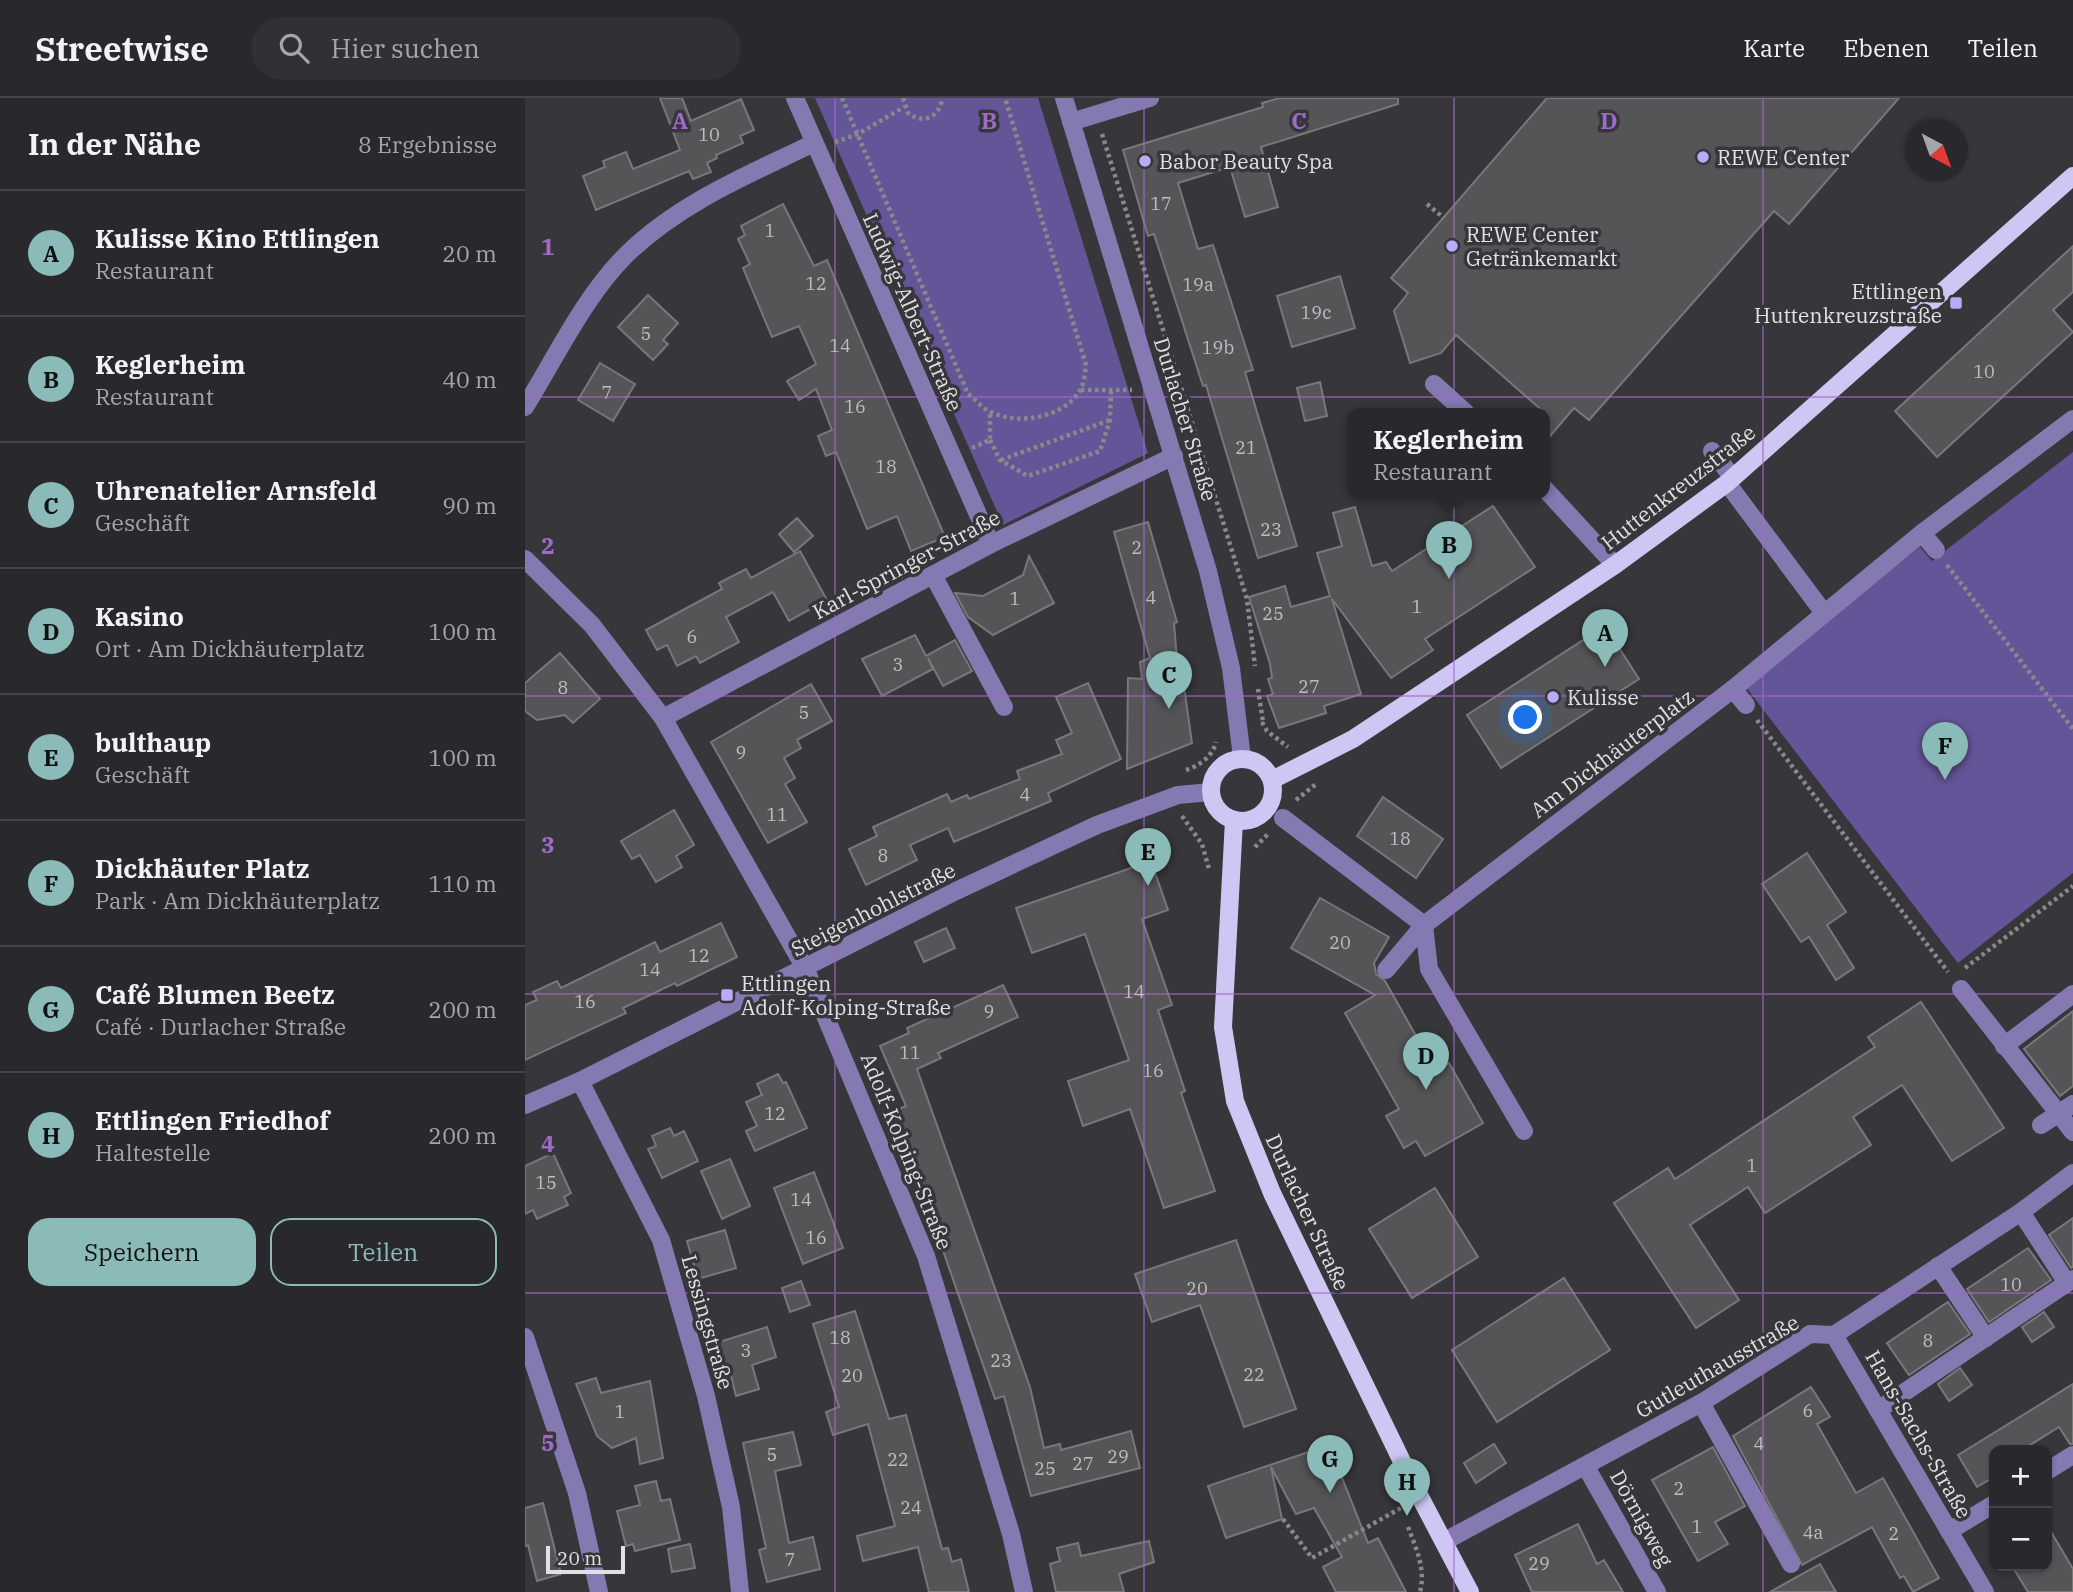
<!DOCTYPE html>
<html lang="de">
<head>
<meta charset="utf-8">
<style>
  body { margin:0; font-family:"IBM Plex Serif",serif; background:#313034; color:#f1f3f6 }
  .controls { position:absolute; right:21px; bottom:21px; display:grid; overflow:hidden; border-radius:14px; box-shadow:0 2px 5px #0004 }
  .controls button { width:63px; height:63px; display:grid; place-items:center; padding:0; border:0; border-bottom:2px solid #454448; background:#29282c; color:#f1f3f6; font:35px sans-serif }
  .compass { position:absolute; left:1380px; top:21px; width:63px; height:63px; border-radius:50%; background:#29282c; box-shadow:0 2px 5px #0004; rotate:139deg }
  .scale { position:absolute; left:21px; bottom:18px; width:79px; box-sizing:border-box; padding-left:7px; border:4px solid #e1e0e2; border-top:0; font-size:19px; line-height:24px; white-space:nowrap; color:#e1e0e2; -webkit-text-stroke:5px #37363a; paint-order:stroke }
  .you { position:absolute; left:1001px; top:620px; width:24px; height:24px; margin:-18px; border:5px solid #fff; border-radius:50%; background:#1a73e8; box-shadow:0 0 0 10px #1a73e833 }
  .badge { display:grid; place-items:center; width:46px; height:46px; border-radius:50%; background:#8bbbb9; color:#111; font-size:23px; font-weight:700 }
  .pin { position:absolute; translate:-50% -58px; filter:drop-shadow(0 2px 4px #0008) }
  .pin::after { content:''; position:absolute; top:37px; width:24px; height:21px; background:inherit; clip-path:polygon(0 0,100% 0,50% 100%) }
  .popup { position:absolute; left:822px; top:310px; width:203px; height:91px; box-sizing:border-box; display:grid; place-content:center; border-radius:14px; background:#29282c; filter:drop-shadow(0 2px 5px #0005); font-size:23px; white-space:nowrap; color:#a5a6a9 }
  .popup b { font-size:26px; color:#f1f3f6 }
  .popup::after { content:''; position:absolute; left:50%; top:100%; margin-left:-14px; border:14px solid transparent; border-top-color:#29282c }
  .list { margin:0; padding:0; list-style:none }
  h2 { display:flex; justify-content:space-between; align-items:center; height:91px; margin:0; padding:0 28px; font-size:30px }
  h2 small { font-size:23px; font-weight:400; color:#a5a6a9 }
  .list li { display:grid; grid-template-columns:46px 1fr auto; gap:21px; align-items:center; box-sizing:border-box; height:126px; padding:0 28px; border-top:2px solid #454448 }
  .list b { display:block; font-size:26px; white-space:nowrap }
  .list p { margin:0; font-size:23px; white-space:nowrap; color:#a5a6a9 }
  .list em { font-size:23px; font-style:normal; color:#a5a6a9 }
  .actions { display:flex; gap:14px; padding:21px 28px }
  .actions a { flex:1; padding:16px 0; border:2px solid #8bbbb9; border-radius:21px; text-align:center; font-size:24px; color:#8bbbb9 }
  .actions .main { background:#8bbbb9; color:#111 }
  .icon { flex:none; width:38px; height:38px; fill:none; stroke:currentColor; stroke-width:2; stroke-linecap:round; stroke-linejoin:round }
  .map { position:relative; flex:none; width:1548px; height:1494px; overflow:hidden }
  header { display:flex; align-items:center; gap:42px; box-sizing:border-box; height:98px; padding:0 35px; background:#29282c; border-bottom:2px solid #454448 }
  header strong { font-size:33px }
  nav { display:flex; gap:38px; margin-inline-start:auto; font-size:24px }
  .search { width:490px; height:63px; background:#313034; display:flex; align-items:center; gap:18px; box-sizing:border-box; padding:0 24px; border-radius:38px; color:#a5a6a9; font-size:26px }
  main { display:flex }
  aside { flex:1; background:#29282c }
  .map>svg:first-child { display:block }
  .green { fill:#645598 }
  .building { fill:#555558; stroke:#78787b; stroke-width:2 }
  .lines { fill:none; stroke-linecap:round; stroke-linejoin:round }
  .path { stroke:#89888b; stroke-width:4.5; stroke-dasharray:3.5 3.5; stroke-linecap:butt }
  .minor { stroke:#8479b1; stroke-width:18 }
  .major { stroke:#cec7f4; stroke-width:18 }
  .grid { fill:none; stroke:#9f6bcb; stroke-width:2; stroke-opacity:0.55 }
  .poi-dot { fill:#baaaf7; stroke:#37363a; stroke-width:2.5 }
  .labels { text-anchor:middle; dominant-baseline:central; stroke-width:7; stroke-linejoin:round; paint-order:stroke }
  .number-label { font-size:18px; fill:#bebdc0 }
  .poi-label { font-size:21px; fill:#e1e0e2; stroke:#37363a; text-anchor:start }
  .street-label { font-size:21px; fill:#e1e0e2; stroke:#37363a }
  .grid-label { font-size:23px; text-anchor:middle; font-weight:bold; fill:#9f6bcb; stroke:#37363a; stroke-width:7; stroke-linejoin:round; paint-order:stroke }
</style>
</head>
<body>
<header>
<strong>Streetwise</strong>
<div class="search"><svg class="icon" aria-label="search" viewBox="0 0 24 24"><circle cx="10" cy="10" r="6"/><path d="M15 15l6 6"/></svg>Hier suchen</div>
<nav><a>Karte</a><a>Ebenen</a><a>Teilen</a></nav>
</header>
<main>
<aside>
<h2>In der Nähe<small>8 Ergebnisse</small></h2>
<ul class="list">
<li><span class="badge">A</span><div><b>Kulisse Kino Ettlingen</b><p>Restaurant</p></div><em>20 m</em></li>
<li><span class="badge">B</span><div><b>Keglerheim</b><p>Restaurant</p></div><em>40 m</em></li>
<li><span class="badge">C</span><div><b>Uhrenatelier Arnsfeld</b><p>Geschäft</p></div><em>90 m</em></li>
<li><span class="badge">D</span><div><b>Kasino</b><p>Ort · Am Dickhäuterplatz</p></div><em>100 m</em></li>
<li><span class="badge">E</span><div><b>bulthaup</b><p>Geschäft</p></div><em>100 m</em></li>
<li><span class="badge">F</span><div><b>Dickhäuter Platz</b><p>Park · Am Dickhäuterplatz</p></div><em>110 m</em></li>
<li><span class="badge">G</span><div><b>Café Blumen Beetz</b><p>Café · Durlacher Straße</p></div><em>200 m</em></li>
<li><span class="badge">H</span><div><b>Ettlingen Friedhof</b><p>Haltestelle</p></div><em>200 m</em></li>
</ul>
<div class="actions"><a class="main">Speichern</a><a>Teilen</a></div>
</aside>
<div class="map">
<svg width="1548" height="1494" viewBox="0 0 1548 1494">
  <rect width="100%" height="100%" fill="#37363a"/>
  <g class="green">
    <polygon points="290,0 513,0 623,355 478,427"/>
    <polygon points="1548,354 1548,775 1433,865 1220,588 1395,449 1407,463"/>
  </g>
  <g class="building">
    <polygon points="135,0 157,0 166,23 216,1 229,32 215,38 218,45 191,57 192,60 182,65 186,74 168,81 164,73 71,112 58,78 80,69 78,63 101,54 108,71 155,52"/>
    <polygon points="755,0 873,0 873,6 736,49 753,109 720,119 705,69 653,85 673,151 688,147 728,272 720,274 772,448 733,460 681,287 678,288 629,136 623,138 598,52 738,9 737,5"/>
    <polygon points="1022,0 1374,0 1264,126 1249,113 1064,322 1049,310 1020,344 1020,315 931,237 916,255 885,265 869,213 883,195 866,180"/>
    <polygon points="258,106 289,168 302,162 420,439 386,453 372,418 342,431 311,354 301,358 293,338 307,332 291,291 274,302 262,283 291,266 274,228 247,239 218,170 225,166 213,141 220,137 216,128"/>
    <polygon points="1548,148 1548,194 1528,212 1548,234 1412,359 1370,313"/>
    <polygon points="815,178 830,230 767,249 752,198"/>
    <polygon points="123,197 153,225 138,242 143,246 128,262 93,229"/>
    <polygon points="75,265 110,286 88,323 53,302"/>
    <polygon points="795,284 802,318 780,323 772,290"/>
    <polygon points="968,408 1010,469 900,541 908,552 866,580 807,501 836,596 799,608 801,615 754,630 742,598 748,596 743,581 747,580 745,566 724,499 760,488 766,509 805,498 792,455 817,448 808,415 830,409 847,468 861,464 867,473"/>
    <polygon points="272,420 288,438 269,454 254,436"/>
    <polygon points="623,424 652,524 649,525 653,574 657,574 667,645 602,671 603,580 617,581 615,564 625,560 589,434"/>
    <polygon points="275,453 302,502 264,523 248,494 201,519 214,544 175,565 171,558 152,568 142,547 132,552 121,532 197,491 194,485 221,471 226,480"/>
    <polygon points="504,458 529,505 468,537 443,519 430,495 458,498 498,477"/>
    <polygon points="1080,528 1114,581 976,670 942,617"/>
    <polygon points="390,537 401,558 430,542 447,573 418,588 403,560 408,571 357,598 337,561"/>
    <polygon points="35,555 75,601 48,625 40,617 12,622 0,613 0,585"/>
    <polygon points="563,585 596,661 523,695 526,703 429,744 423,730 385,747 392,762 341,787 324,751 352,738 348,729 422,696 426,704 442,697 444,701 495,681 492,673 537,656 531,642 547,635 531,599"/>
    <polygon points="286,586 307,623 272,642 276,650 259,660 270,680 260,686 282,724 243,745 186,644"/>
    <polygon points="858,699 918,741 891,780 832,738"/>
    <polygon points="149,712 169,747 151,758 157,769 131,784 115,757 107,761 96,743"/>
    <polygon points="1282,755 1321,814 1302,827 1329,870 1311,882 1284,839 1276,844 1237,786"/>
    <polygon points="626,763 643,812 617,821 647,907 633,912 660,993 656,995 690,1093 639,1110 605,1011 558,1028 543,983 604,962 560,836 507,855 491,810"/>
    <polygon points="795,800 864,839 849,865 851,876 860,883 911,973 924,965 958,1025 900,1058 891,1043 879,1050 861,1018 874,1011 820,915 850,897 766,850"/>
    <polygon points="196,825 212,859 152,888 150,885 98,910 101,915 0,962 0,907 12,902 8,894 32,883 36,890 130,844 135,854"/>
    <polygon points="421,830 430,850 399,864 390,844"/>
    <polygon points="478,887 493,919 413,955 416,960 392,971 505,1289 519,1350 535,1346 536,1352 606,1333 615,1370 506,1398 479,1298 470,1301 369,1013 381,1008 355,948 384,935 382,930"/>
    <polygon points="1396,904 1479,1030 1427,1063 1377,987 1328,1019 1346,1047 1240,1115 1223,1089 1165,1127 1214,1202 1171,1230 1089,1105 1143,1070 1150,1081 1350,949 1343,939"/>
    <polygon points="1548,913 1548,988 1535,998 1499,951"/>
    <polygon points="253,976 258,985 261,984 282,1030 230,1053 221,1033 232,1028 221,1004 237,997 232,986"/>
    <polygon points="145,1030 149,1038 159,1033 173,1063 137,1080 123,1051 131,1048 127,1038"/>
    <polygon points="28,1055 46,1095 39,1099 43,1107 12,1121 8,1112 0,1116 0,1068"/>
    <polygon points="205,1061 225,1108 197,1121 176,1073"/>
    <polygon points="289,1074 318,1150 278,1166 249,1090"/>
    <polygon points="910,1090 953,1159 887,1200 844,1131"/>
    <polygon points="1548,1120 1548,1169 1546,1170 1524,1137"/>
    <polygon points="200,1132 211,1170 173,1181 162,1143"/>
    <polygon points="711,1142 771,1311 719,1329 675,1207 627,1224 610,1176"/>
    <polygon points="1503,1150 1526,1182 1464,1224 1442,1191"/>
    <polygon points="1039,1180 1085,1252 972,1324 927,1252"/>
    <polygon points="276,1183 285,1207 265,1214 257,1190"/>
    <polygon points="1423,1204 1445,1236 1384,1277 1362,1245"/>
    <polygon points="330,1213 364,1321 381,1317 417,1451 423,1450 427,1464 436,1461 444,1494 404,1494 393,1449 338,1463 332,1438 370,1428 343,1326 308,1337 301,1314 314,1309 288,1226"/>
    <polygon points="1519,1214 1529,1229 1507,1244 1497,1229"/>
    <polygon points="242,1229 251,1259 227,1267 234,1291 211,1298 205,1274 200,1275 191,1245"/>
    <polygon points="1435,1270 1447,1287 1424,1303 1413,1286"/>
    <polygon points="71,1280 76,1295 125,1283 138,1360 115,1366 111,1340 87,1350 72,1338 51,1286"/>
    <polygon points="1548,1286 1548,1346 1545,1346 1534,1329 1497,1352 1469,1352 1469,1379 1452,1389 1433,1357"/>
    <polygon points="1286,1289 1305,1319 1292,1326 1331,1395 1358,1380 1414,1480 1388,1494 1379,1478 1375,1480 1347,1429 1277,1467 1208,1338"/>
    <polygon points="268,1334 276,1367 250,1373 264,1445 288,1439 295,1471 242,1484 234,1452 241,1450 218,1345"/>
    <polygon points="969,1346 981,1365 951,1385 939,1365"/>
    <polygon points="804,1347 843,1445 853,1440 881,1494 811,1494 798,1469 817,1459 789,1410 771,1416 746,1369 757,1421 701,1440 683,1388"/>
    <polygon points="1188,1349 1220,1408 1190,1424 1203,1446 1173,1463 1127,1382"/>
    <polygon points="131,1383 136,1403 145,1401 155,1442 110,1453 108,1446 101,1448 92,1413 115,1407 110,1388"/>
    <polygon points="18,1405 36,1476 12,1483 3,1447 0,1448 0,1410"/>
    <polygon points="1053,1426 1072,1466 1079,1462 1098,1494 1007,1494 990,1457"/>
    <polygon points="1522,1427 1548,1471 1548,1494 1503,1494 1487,1468 1522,1468"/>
    <polygon points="624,1443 629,1464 594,1476 599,1494 531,1494 525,1466 535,1463 532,1450 553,1445 556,1458"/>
    <polygon points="165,1446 170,1470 147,1474 143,1451"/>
    <polygon points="1295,1466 1311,1494 1245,1494"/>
  </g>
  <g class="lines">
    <g class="path">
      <path d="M317,0L443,296C450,301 457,310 464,313C492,328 537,320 554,294C559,287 560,276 561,267L480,0"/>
      <path d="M378,0L383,15C398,27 415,19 417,0"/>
      <polyline points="577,36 722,501 730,568"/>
      <polyline points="310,44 333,36 379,9"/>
      <polyline points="902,106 919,120"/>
      <polyline points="556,292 607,292"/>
      <polyline points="465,342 475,362 503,378 575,353 585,322 586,294"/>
      <polyline points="447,350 465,342 465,314"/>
      <polyline points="476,362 585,322"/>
      <polyline points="1422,467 1548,631"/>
      <polyline points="733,591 738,624"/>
      <polyline points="1232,622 1423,874"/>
      <polyline points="737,624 742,633 763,649"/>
      <path d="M661,672C674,668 688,658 691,644"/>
      <polyline points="771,702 791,686"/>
      <polyline points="657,718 677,746 684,771"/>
      <polyline points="730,749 743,736"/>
      <polyline points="1440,870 1548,788"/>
      <polyline points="758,1421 787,1460 876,1410"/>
      <path d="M883,1429C891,1450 901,1471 895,1494"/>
    </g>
    <g class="minor">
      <polyline points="270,0 466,446"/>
      <polyline points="539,0 683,473 706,570 717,660"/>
      <polyline points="546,24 625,0"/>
      <polyline points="909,286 941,315"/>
      <path d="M0,309C31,259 59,199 101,157C154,105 223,77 289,45"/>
      <polyline points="1187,353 1208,380"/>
      <polyline points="1202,385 1299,515"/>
      <polyline points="1020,391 1090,467"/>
      <polyline points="1397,435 1411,452"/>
      <polyline points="0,461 67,527 138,620 281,872 401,1158 486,1436 499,1494"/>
      <polyline points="408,477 479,609"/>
      <polyline points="1208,591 1221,607"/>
      <polyline points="138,620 466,446 649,358"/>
      <polyline points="758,720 899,827 861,872"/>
      <polyline points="1436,891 1548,1034"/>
      <polyline points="1479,948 1548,896"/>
      <polyline points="55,983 136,1142 181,1298 206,1409 215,1494"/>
      <polyline points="0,1007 55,983 431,793 572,727 653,697 686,694"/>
      <polyline points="1516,1027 1548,1006"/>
      <polyline points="999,1033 904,871 899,827 1208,591 1397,435 1548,321"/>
      <polyline points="1496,1114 1542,1185"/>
      <polyline points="1413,1168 1461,1240"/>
      <polyline points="1309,1237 1460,1494"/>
      <polyline points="0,1239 52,1395 74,1494"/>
      <polyline points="1176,1305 1266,1466"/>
      <polyline points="1353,1312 1548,1181"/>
      <polyline points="1061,1369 1132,1494"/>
      <polyline points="1522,1373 1548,1357"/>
      <polyline points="1424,1433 1469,1406"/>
      <polyline points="920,1443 1176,1305 1285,1236 1309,1237 1496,1114 1548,1075"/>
    </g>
    <g class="major">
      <circle cx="717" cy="692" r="31"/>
      <polyline points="747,682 828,641 1090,467 1202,385 1548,78"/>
      <polyline points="709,722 698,929 710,1003 747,1095 884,1378 945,1494"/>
    </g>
  </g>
  <path class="grid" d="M310,0V1494M619,0V1494M929,0V1494M1238,0V1494M0,299H1548M0,598H1548M0,896H1548M0,1195H1548"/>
  <g class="poi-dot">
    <circle cx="1178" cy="59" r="7"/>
    <circle cx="620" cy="63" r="7"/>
    <circle cx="927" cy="148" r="7"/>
    <rect x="1424" y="198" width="14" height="14" rx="3.5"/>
    <circle cx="1028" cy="599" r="7"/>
    <rect x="195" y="890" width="14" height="14" rx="3.5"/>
  </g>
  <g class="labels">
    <g class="number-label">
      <text x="184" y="36">10</text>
      <text x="636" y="105">17</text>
      <text x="245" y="132">1</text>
      <text x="291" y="185">12</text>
      <text x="673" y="186">19a</text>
      <text x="791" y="214">19c</text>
      <text x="121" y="235">5</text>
      <text x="315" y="247">14</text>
      <text x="693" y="249">19b</text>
      <text x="1459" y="273">10</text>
      <text x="82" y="294">7</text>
      <text x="330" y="308">16</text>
      <text x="721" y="349">21</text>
      <text x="361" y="368">18</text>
      <text x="746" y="431">23</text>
      <text x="612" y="449">2</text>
      <text x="626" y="499">4</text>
      <text x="490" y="500">1</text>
      <text x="892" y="508">1</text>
      <text x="748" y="515">25</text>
      <text x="167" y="538">6</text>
      <text x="373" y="566">3</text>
      <text x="784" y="588">27</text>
      <text x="38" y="589">8</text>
      <text x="279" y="614">5</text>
      <text x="216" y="654">9</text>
      <text x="500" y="696">4</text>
      <text x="252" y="716">11</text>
      <text x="875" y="740">18</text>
      <text x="358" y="757">8</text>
      <text x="815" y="844">20</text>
      <text x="174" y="857">12</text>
      <text x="125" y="871">14</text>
      <text x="609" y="893">14</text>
      <text x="60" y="903">16</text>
      <text x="464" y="913">9</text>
      <text x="385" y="954">11</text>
      <text x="628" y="972">16</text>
      <text x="250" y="1015">12</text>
      <text x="1227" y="1067">1</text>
      <text x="21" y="1084">15</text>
      <text x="276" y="1101">14</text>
      <text x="291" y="1139">16</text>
      <text x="1486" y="1186">10</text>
      <text x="672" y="1190">20</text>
      <text x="315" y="1239">18</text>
      <text x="1403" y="1242">8</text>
      <text x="221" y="1252">3</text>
      <text x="476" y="1262">23</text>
      <text x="729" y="1276">22</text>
      <text x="327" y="1277">20</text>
      <text x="1283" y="1312">6</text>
      <text x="95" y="1313">1</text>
      <text x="1234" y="1345">4</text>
      <text x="247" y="1356">5</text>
      <text x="593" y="1358">29</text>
      <text x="373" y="1361">22</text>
      <text x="558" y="1365">27</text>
      <text x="520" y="1370">25</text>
      <text x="1154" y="1390">2</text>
      <text x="386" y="1409">24</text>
      <text x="1172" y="1428">1</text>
      <text x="1288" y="1434">4a</text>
      <text x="1369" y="1435">2</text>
      <text x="265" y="1461">7</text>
      <text x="1014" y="1465">29</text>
    </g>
    <g class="poi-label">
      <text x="1192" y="59">REWE Center</text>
      <text x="634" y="63">Babor Beauty Spa</text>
      <text x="941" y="136">REWE Center<tspan x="941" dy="24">Getränkemarkt</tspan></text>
      <text x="1417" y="193" text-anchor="end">Ettlingen<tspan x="1417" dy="24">Huttenkreuzstraße</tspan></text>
      <text x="1042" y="599">Kulisse</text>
      <text x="216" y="885">Ettlingen<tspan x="216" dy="24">Adolf-Kolping-Straße</tspan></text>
    </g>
    <g class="street-label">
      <text transform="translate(388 214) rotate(66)">Ludwig-Albert-Straße</text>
      <text transform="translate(661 321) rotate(73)">Durlacher Straße</text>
      <text transform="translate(1153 389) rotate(-38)">Huttenkreuzstraße</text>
      <text transform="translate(381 466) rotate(-28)">Karl-Springer-Straße</text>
      <text transform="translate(1087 655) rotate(-37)">Am Dickhäuterplatz</text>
      <text transform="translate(348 811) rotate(-27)">Steigenhohlstraße</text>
      <text transform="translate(382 1053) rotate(68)">Adolf-Kolping-Straße</text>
      <text transform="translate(783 1114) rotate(65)">Durlacher Straße</text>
      <text transform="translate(183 1224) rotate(74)">Lessingstraße</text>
      <text transform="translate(1192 1268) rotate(-30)">Gutleuthausstraße</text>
      <text transform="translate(1394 1336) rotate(60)">Hans-Sachs-Straße</text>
      <text transform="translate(1117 1420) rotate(61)">Dörnigweg</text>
    </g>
  </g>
  <g class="grid-label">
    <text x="155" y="31">A</text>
    <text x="464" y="31">B</text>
    <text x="774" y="31">C</text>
    <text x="1084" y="31">D</text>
    <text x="23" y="157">1</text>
    <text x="23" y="456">2</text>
    <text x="23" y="755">3</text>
    <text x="23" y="1054">4</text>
    <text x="23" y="1353">5</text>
  </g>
</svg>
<div class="controls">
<button>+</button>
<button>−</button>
</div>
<svg class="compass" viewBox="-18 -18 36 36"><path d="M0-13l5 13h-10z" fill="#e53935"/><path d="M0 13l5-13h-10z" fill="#a5a6a9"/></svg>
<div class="scale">20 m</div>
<div class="you"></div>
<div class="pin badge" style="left:1080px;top:569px">A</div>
<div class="pin badge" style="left:924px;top:481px">B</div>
<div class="popup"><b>Keglerheim</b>Restaurant</div>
<div class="pin badge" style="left:644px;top:611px">C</div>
<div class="pin badge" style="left:901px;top:992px">D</div>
<div class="pin badge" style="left:623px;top:788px">E</div>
<div class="pin badge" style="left:1420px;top:682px">F</div>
<div class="pin badge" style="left:805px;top:1395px">G</div>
<div class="pin badge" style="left:882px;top:1418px">H</div>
</div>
</main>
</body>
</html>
